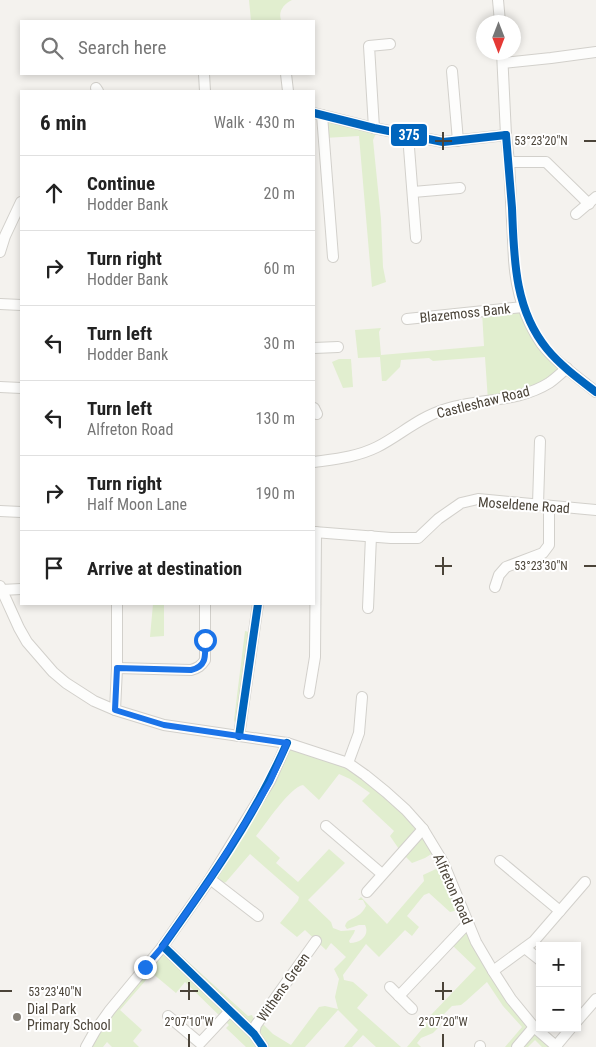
<!DOCTYPE html>
<html lang="en">
<head>
<meta charset="utf-8">
<style>
  body { margin:0; font-family:"Roboto Condensed",sans-serif; background:#f2f2f2; color:#222 }
  .controls { position:absolute; right:15px; bottom:15px; display:grid; overflow:hidden; border-radius:0px; box-shadow:0 2px 8px #0003 }
  .controls button { width:45px; height:45px; display:grid; place-items:center; padding:0; border:0; border-bottom:1px solid #e0e0e0; background:#fff; color:#222; font:25px sans-serif }
  .compass { position:absolute; left:476px; top:15px; width:45px; height:45px; border-radius:50%; background:#fff; box-shadow:0 2px 8px #0003; rotate:180deg }
  .stop { position:absolute; width:15px; height:15px; margin:-11px; border:4px solid #1a73e8; border-radius:50%; background:#fff }
  .stop.end { background:#1a73e8; border-color:#fff; box-shadow:0 1px 5px #0008 }
  .list { margin:0; padding:0; list-style:none }
  h2 { display:flex; justify-content:space-between; align-items:center; height:65px; margin:0; padding:0 20px; font-size:21px }
  h2 small { font-size:16px; font-weight:400; color:#767676 }
  .list li { display:grid; grid-template-columns:32px 1fr auto; gap:15px; align-items:center; box-sizing:border-box; height:75px; padding:0 20px; border-top:1px solid #e0e0e0 }
  .list b { display:block; font-size:19px; white-space:nowrap }
  .list p { margin:0; font-size:16px; white-space:nowrap; color:#767676 }
  .list em { font-size:16px; font-style:normal; color:#767676 }
  .icon { flex:none; width:28px; height:28px; fill:none; stroke:currentColor; stroke-width:2; stroke-linecap:round; stroke-linejoin:round }
  .map { position:relative; flex:none; width:596px; height:1047px; overflow:hidden }
  .search { position:absolute; background:#fff; box-shadow:0 2px 8px #0003; left:20px; top:20px; width:295px; height:55px; display:flex; align-items:center; gap:12px; box-sizing:border-box; padding:0 18px; border-radius:0px; color:#767676; font-size:19px }
  .panel { position:absolute; background:#fff; box-shadow:0 2px 8px #0003; left:20px; top:90px; width:295px; height:515px; border-radius:0px }
  .map>svg:first-child { display:block }
  .green { fill:#e1eecf }
  .lines { fill:none; stroke-linecap:round; stroke-linejoin:round }
  .minor-casing { stroke:#d2d0cb; stroke-width:12 }
  .minor { stroke:#fdfdfc; stroke-width:10 }
  .bus-1-casing { stroke:#fff; stroke-width:11 }
  .bus-1 { stroke:#0065bd; stroke-width:8 }
  .route { stroke:#1a73e8; stroke-width:6 }
  .ticks { fill:none; stroke:#4b4439; stroke-width:2 }
  .poi-dot { fill:#868178; stroke:#fff; stroke-width:2 }
  .labels { text-anchor:middle; dominant-baseline:central; stroke-width:4; stroke-linejoin:round; paint-order:stroke }
  .street-label { font-size:14px; fill:#4b4439; stroke:#fff }
  .poi-label { font-size:14px; fill:#4b4439; stroke:#fff; text-anchor:start }
  .ticks-label { font-size:12px; text-anchor:middle; fill:#4b4439; stroke:#fff; stroke-width:4; stroke-linejoin:round; paint-order:stroke }
  .line-badge { stroke:#fff; stroke-width:2 }
  .badge-label { font-size:14px; text-anchor:middle; font-weight:bold; fill:#fff }
</style>
</head>
<body>
<div class="map">
<svg width="596" height="1047" viewBox="0 0 596 1047">
  <rect width="100%" height="100%" fill="#f4f2ee"/>
  <g class="green">
    <path d="M249,0H292C284,4 278,11 281,20L251,21Z"/>
    <polygon points="314,113 378,129 373,140 381,219 383,267 386,282 372,287 359,136 324,138 322,115 314,118"/>
    <polygon points="523,307 529,321 567,368 550,382 488,401 485,357 433,361 429,358 401,360 400,367 386,381 382,381 380,357 358,358 355,330 381,328 379,332 381,355 484,346 482,312"/>
    <polygon points="339,359 351,359 353,387 343,388 332,362"/>
    <polygon points="153,604 164,604 164,636 150,637"/>
    <polygon points="245,631 254,633 239,736 234,720"/>
    <path d="M287,743L348,763L377,785L436,851L425,858L412,863L401,852L390,836L394,831L362,801L370,793L350,779L339,774L319,800L303,785C290,787 265,825 256,836L280,858L276,863L298,882L329,849L345,863L308,900L331,922L333,928L341,931L355,930L354,933L349,941L350,943C361,943 370,935 365,925H359L347,929L345,926C347,919 352,920 357,916C361,914 364,910 366,906L363,900H358L361,897L387,924L424,881L423,875L436,869L443,862L462,909L450,912L429,893L424,895L407,916L419,927L412,936L405,930L379,957L366,944L343,975L344,980L353,982L368,995L357,1008L401,1047H376L363,1035L352,1047H344L358,1030L338,1010L305,1047H246L226,1028L229,1025L185,982L176,993L152,973L120,1010L142,1030L133,1041L139,1047H112L107,1042L103,1047H86L163,946L183,957L248,1016L252,1015L256,1025L259,1020L273,1034L291,1045L319,1007L325,1006L338,1009L335,997L339,979L334,969L346,957L331,943L326,950L305,930L297,937L280,923L298,901L299,897L250,854L226,882L219,885L210,879Z"/>
    <polygon points="468,923 493,971 557,1047 542,1047 535,1040 528,1047 505,1047 522,1027 503,1006 487,982 466,1001 461,1005 452,1006 437,1021 441,1025 433,1033 421,1038 417,1043 421,1047 407,1047 427,1023 430,1016 476,968 452,945"/>
  </g>
  <g class="lines">
    <g class="minor-casing">
      <g id="minor">
        <polyline points="498,0 500,22"/>
        <path d="M502,52L506,135L509,162L514,260C516,289 524,318 541,343C554,361 579,378 596,392"/>
        <polyline points="503,63 551,58 596,52"/>
        <polyline points="452,71 458,141"/>
        <polyline points="204,74 205,91"/>
        <polyline points="286,74 288,91"/>
        <polyline points="96,88 98,91"/>
        <polyline points="314,113 374,128 443,142 506,135"/>
        <polyline points="322,115 333,257"/>
        <polyline points="374,128 369,46 390,44"/>
        <polyline points="408,135 416,238"/>
        <polyline points="509,162 546,162 589,204"/>
        <polyline points="413,192 460,188"/>
        <polyline points="576,214 596,197"/>
        <polyline points="0,252 5,236 21,202"/>
        <polyline points="0,304 21,305"/>
        <polyline points="407,319 523,307"/>
        <polyline points="314,348 338,347"/>
        <polyline points="0,387 21,388"/>
        <polyline points="314,408 317,414"/>
        <path d="M314,462C335,459 357,457 377,447C399,436 418,418 443,410C478,398 517,403 549,383C555,379 561,373 567,368"/>
        <polyline points="538,504 540,441"/>
        <polyline points="0,511 21,512"/>
        <polyline points="314,532 391,538 418,538 438,519 461,503 478,499 596,510"/>
        <polyline points="0,586 19,628 27,642 53,672 66,683 94,701 115,710 164,725 287,743 348,763 365,775 386,792 406,810 423,829 443,862 476,942 493,971 511,999 534,1027 557,1047"/>
        <polyline points="495,587 499,575 506,567 543,553 549,545 549,506"/>
        <polyline points="1,590 21,589"/>
        <polyline points="368,608 371,536"/>
        <path d="M117,668L191,670C198,668 201,666 205,660V604"/>
        <polyline points="309,693 315,657 316,532"/>
        <polyline points="115,710 117,668 117,604"/>
        <polyline points="239,736 258,604"/>
        <polyline points="348,763 359,733 362,697"/>
        <polyline points="326,826 382,874"/>
        <polyline points="500,861 560,911"/>
        <polyline points="210,879 258,916"/>
        <polyline points="367,892 423,829"/>
        <polyline points="163,946 254,1034 263,1047"/>
        <polyline points="525,948 540,960"/>
        <polyline points="493,971 534,941 585,882"/>
        <polyline points="390,987 412,1009"/>
        <polyline points="399,996 468,923"/>
        <polyline points="168,1016 200,1043 229,1012"/>
        <polyline points="577,1021 596,999"/>
        <polyline points="254,1034 256,1025 316,941"/>
        <polyline points="480,1046 480,1047"/>
        <polyline points="556,1046 571,1028"/>
        <polyline points="86,1047 95,1031 110,1010 163,946 210,879 270,781 287,743"/>
        <polyline points="517,1047 534,1027"/>
      </g>
    </g>
    <use href="#minor" class="minor"/>
    <g class="bus-1-casing">
      <g id="bus-1">
        <polyline points="314,113 374,128 443,142 506,135"/>
        <path d="M506,135C508,159 510,183 512,208C514,257 514,309 547,349C561,366 579,379 596,392"/>
        <polyline points="239,736 258,604"/>
        <path d="M163,946C210,880 254,818 287,743"/>
        <polyline points="163,946 254,1034 263,1047"/>
      </g>
    </g>
    <use href="#bus-1" class="bus-1"/>
  </g>
  <g class="lines">
    <path class="route" d="M145,967L163,946L210,879L241,830L270,782L287,743L164,725L115,710L117,668L191,670C208,666 205,654 205,640"/>
  </g>
  <path class="ticks" d="M443,132V150M435,141H452M584,141H596M443,557V575M435,566H452M584,566H596M189,982V1000M443,982V1000M0,991H12M180,991H198M435,991H452M189,1034V1047M443,1034V1047"/>
  <circle class="poi-dot" cx="17" cy="1017" r="5"/>
  <g class="labels">
    <g class="street-label">
      <text transform="translate(465 313) rotate(-6)">Blazemoss Bank</text>
      <text transform="translate(483 402) rotate(-14)">Castleshaw Road</text>
      <text transform="translate(524 505) rotate(4)">Moseldene Road</text>
      <text transform="translate(453 889) rotate(66)">Alfreton Road</text>
      <text transform="translate(283 987) rotate(-55)">Withens Green</text>
    </g>
    <g class="poi-label">
      <text x="27" y="1009">Dial Park<tspan x="27" dy="16">Primary School</tspan></text>
    </g>
  </g>
  <g class="ticks-label">
    <text x="541" y="145">53°23'20"N</text>
    <text x="541" y="570">53°23'30"N</text>
    <text x="55" y="996">53°23'40"N</text>
    <text x="189" y="1026">2°07'10"W</text>
    <text x="443" y="1026">2°07'20"W</text>
  </g>
  <rect class="line-badge" x="390" y="123" width="38" height="24" rx="5" fill="#0065bd"/>
  <g class="badge-label">
    <text x="409" y="140">375</text>
  </g>
</svg>
<div class="controls">
<button>+</button>
<button>−</button>
</div>
<svg class="compass" viewBox="-18 -18 36 36"><path d="M0-13l5 13h-10z" fill="#e53935"/><path d="M0 13l5-13h-10z" fill="#767676"/></svg>
<div class="stop" style="left:205px;top:640px"></div>
<div class="stop end" style="left:145px;top:967px"></div>
<div class="search"><svg class="icon" aria-label="search" viewBox="0 0 24 24"><circle cx="10" cy="10" r="6"/><path d="M15 15l6 6"/></svg>Search here</div>
<section class="panel">
<h2>6 min<small>Walk · 430 m</small></h2>
<ul class="list">
<li><svg class="icon" aria-label="ahead" viewBox="0 0 24 24"><path d="M12 20V5M6 11l6-6 6 6"/></svg><div><b>Continue</b><p>Hodder Bank</p></div><em>20 m</em></li>
<li><svg class="icon" aria-label="right" viewBox="0 0 24 24"><path d="M7 20v-9h11M14 6l5 5-5 5"/></svg><div><b>Turn right</b><p>Hodder Bank</p></div><em>60 m</em></li>
<li><svg class="icon" aria-label="left" viewBox="0 0 24 24"><path d="M17 20v-9H6M10 6l-5 5 5 5"/></svg><div><b>Turn left</b><p>Hodder Bank</p></div><em>30 m</em></li>
<li><svg class="icon" aria-label="left" viewBox="0 0 24 24"><path d="M17 20v-9H6M10 6l-5 5 5 5"/></svg><div><b>Turn left</b><p>Alfreton Road</p></div><em>130 m</em></li>
<li><svg class="icon" aria-label="right" viewBox="0 0 24 24"><path d="M7 20v-9h11M14 6l5 5-5 5"/></svg><div><b>Turn right</b><p>Half Moon Lane</p></div><em>190 m</em></li>
<li><svg class="icon" aria-label="arrive" viewBox="0 0 24 24"><path d="M6 21V4h12l-3 4 3 4H6"/></svg><div><b>Arrive at destination</b></div></li>
</ul>
</section>
</div>
</body>
</html>
